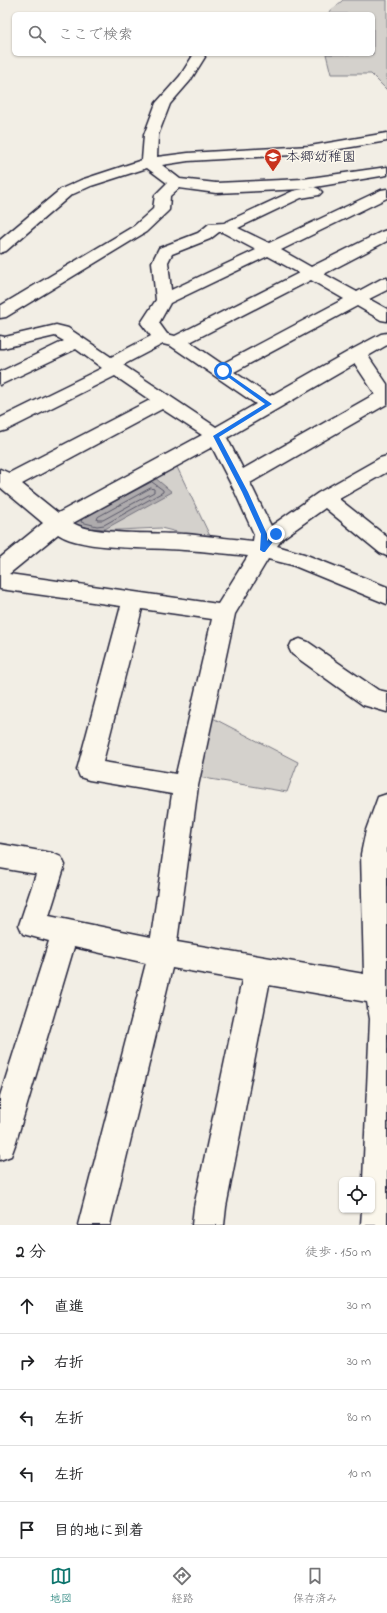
<!DOCTYPE html>
<html lang="ja">
<head>
<meta charset="utf-8">
<style>
  body { margin:0; font-family:"Indie Flower","Klee One",sans-serif; background:#f2f2f2; color:#202124 }
  .controls { position:absolute; right:12px; bottom:12px; display:grid; overflow:hidden; border-radius:6px; box-shadow:0 1px 3px #0004 }
  .controls button { width:36px; height:36px; display:grid; place-items:center; padding:0; border:0; border-bottom:1px solid #e0e0e0; background:#fff; color:#202124; font:20px sans-serif }
  .stop { position:absolute; width:12px; height:12px; margin:-9px; border:3px solid #1a73e8; border-radius:50%; background:#fff }
  .stop.end { background:#1a73e8; border-color:#fff; box-shadow:0 1px 4px #0008 }
  .list { margin:0; padding:0; list-style:none }
  h2 { display:flex; justify-content:space-between; align-items:center; height:52px; margin:0; padding:0 16px; font-size:17px }
  h2 small { font-size:13px; font-weight:400; color:#757577 }
  .list li { display:grid; grid-template-columns:26px 1fr auto; gap:12px; align-items:center; box-sizing:border-box; height:56px; padding:0 16px; border-top:1px solid #e0e0e0 }
  .list b { display:block; font-size:15px; white-space:nowrap }
  .list em { font-size:13px; font-style:normal; color:#757577 }
  .icon { flex:none; width:22px; height:22px; fill:none; stroke:currentColor; stroke-width:2; stroke-linecap:round; stroke-linejoin:round }
  .map { position:relative; flex:none; width:387px; height:1225px; overflow:hidden }
  .search { position:absolute; background:#fff; box-shadow:0 1px 3px #0004; left:12px; right:12px; top:12px; height:44px; display:flex; align-items:center; gap:10px; box-sizing:border-box; padding:0 14px; border-radius:6px; color:#757577; font-size:15px }
  .sheet { height:332px; background:#fff }
  nav { display:flex; justify-content:space-around; align-items:center; box-sizing:border-box; height:56px; border-top:1px solid #e0e0e0; background:#fff; font-size:11px; color:#757577 }
  nav a { display:grid; justify-items:center; gap:2px }
  nav .on { color:#0f766e }
  .map>svg:first-child { display:block }
  .green { fill:#d4d1cc; stroke:#7b7a84 }
  .water { fill:#aeabad; stroke:#76747f }
  .lines { fill:none; stroke-linecap:round; stroke-linejoin:round }
  .shore { stroke:#5a5969; stroke-width:1 }
  .minor-casing { stroke:#22223b; stroke-width:3 }
  .minor { fill:#fbf7ec; fill-rule:evenodd }
  .route { fill:#1a73e8 }
  .labels { text-anchor:middle; dominant-baseline:central; stroke-width:3; stroke-linejoin:round; paint-order:stroke }
  .far-poi-label { font-size:14px; fill:#22223b; stroke:#fbf7ec; text-anchor:start }
</style>
</head>
<body>
<div class="map">
<svg width="387" height="1225" viewBox="0 0 387 1225">
  <rect width="100%" height="100%" fill="#f2eee5"/>
  <filter id="ink" filterUnits="userSpaceOnUse"><feTurbulence type="fractalNoise" baseFrequency=".025" numOctaves="2"/><feDisplacementMap in="SourceGraphic" scale="8" xChannelSelector="R" yChannelSelector="G"/><feConvolveMatrix kernelMatrix="1 2 1 2 8 2 1 2 1" color-interpolation-filters="sRGB"/></filter>
  <g filter="url(#ink)">
    <g class="green">
      <polygon points="343,0 387,0 387,90 371,74 331,74 326,54 373,54 373,14 327,14"/>
      <polygon points="176,465 210,536 189,535 161,528 97,531 80,527 68,521"/>
      <polygon points="207,715 298,762 287,792 198,777"/>
    </g>
    <polygon class="water" points="154,477 172,492 105,529 81,527 70,521"/>
    <g class="lines">
      <g class="shore">
        <polygon points="152,482 163,490 163,492 104,525 97,526 81,522 82,519"/>
        <polygon points="151,488 154,489 154,492 103,520 97,520 98,517"/>
      </g>
      <g class="minor-casing">
        <g id="minor">
          <polygon points="194,54 203,54 205,57 190,81 170,104 158,135 157,157 188,153 310,146 387,133 387,141 310,154 188,161 162,165 180,179 216,183 303,179 387,167 387,175 303,189 216,193 179,188 170,196 169,210 166,213 146,232 6,317 0,318 0,306 134,226 153,209 155,195 167,183 147,168 91,186 71,195 6,251 0,253 0,240 61,189 81,180 142,160 144,135 156,103 180,76"/>
          <path d="M314,187L319,189L322,192L319,195L301,198L238,228L269,243L381,190L387,189V198L281,250L311,267L381,232L387,230V241L324,274L357,292L381,279L387,278V290L369,299L387,309V321L381,320L357,306L234,372L270,396L351,350L381,334L387,333V345L368,356L387,384V404L250,483L271,526L318,493L380,458L387,456V472L339,499L387,537V556L380,553L325,508L283,538L277,546L304,554L387,587V604L292,565L268,559L235,614L198,786L177,942L364,974L361,854L366,830L378,797L387,794V1225H361L362,1210H372V1180H363L370,1019L367,1002L269,985L226,1207L224,1225H192L194,1207L242,980L172,968L110,1225H78L146,963L74,947L15,1145L11,1156L0,1160V1096L49,941L23,934L19,925L36,874L0,868V844L52,853L61,857L65,865L49,916L151,937L172,794L89,780L80,777L77,770L121,606L0,589V558L43,523L0,487V469L9,473L150,400L115,376L7,430L0,432V418L102,368L76,349L0,385V372L64,341L55,336L3,348H0V336L5,337L56,325L68,328L111,357L151,336L141,323L156,300L152,262L159,248L198,233L209,224L224,223L293,191ZM219,232H222L256,250L171,290L168,262L172,254L210,239ZM268,256L299,273L175,336L167,334L159,323L170,303ZM311,280L344,299L222,364L190,342ZM163,344L171,346L256,404L216,427L123,365ZM355,364L375,394L243,469L227,438ZM162,409L202,435L58,513L22,484ZM212,447L235,492L254,534L253,541C231,539 208,536 186,534C161,533 90,535 73,523ZM58,534C83,551 152,547 184,550C206,551 227,554 248,556L218,604L9,574ZM142,609L212,619L176,774L103,762Z"/>
          <polygon points="300,639 308,642 378,690 387,692 387,712 363,705 292,654 289,648 292,642"/>
        </g>
      </g>
      <use href="#minor" class="minor"/>
    </g>
  </g>
  <polygon class="route" points="223,370 272,404 219,437 248,492 267,534 267,541 274,532 278,532 279,534 265,552 263,552 260,550 261,534 242,492 213,436 265,404 221,372 220,371"/>
  <defs>
    <g id="school-pin" transform="scale(0.9)"><path d="M0 17L-7.5 6A9.5 9.5 0 1 1 7.5 6Z" fill="#c8321e" stroke="#fbf7ec"/><path d="M0-5L7-2L0 1L-7-2ZM-4 1L0 2.5L4 1V4Q0 6-4 4Z" fill="#fff"/></g>
  </defs>
  <g fill-rule="evenodd">
    <use href="#school-pin" x="273" y="157"/>
  </g>
  <g class="labels">
    <g class="far-poi-label">
      <text x="286" y="157">本郷幼稚園</text>
    </g>
  </g>
</svg>
<div class="controls">
<button><svg class="icon" aria-label="locate" viewBox="0 0 24 24"><circle cx="12" cy="12" r="6"/><path d="M12 2v4M12 18v4M2 12h4M18 12h4"/></svg></button>
</div>
<div class="stop" style="left:223px;top:371px"></div>
<div class="stop end" style="left:276px;top:534px"></div>
<div class="search"><svg class="icon" aria-label="search" viewBox="0 0 24 24"><circle cx="10" cy="10" r="6"/><path d="M15 15l6 6"/></svg>ここで検索</div>
</div>
<section class="sheet">
<h2>2 分<small>徒歩 · 150 m</small></h2>
<ul class="list">
<li><svg class="icon" aria-label="ahead" viewBox="0 0 24 24"><path d="M12 20V5M6 11l6-6 6 6"/></svg><div><b>直進</b></div><em>30 m</em></li>
<li><svg class="icon" aria-label="right" viewBox="0 0 24 24"><path d="M7 20v-9h11M14 6l5 5-5 5"/></svg><div><b>右折</b></div><em>30 m</em></li>
<li><svg class="icon" aria-label="left" viewBox="0 0 24 24"><path d="M17 20v-9H6M10 6l-5 5 5 5"/></svg><div><b>左折</b></div><em>80 m</em></li>
<li><svg class="icon" aria-label="left" viewBox="0 0 24 24"><path d="M17 20v-9H6M10 6l-5 5 5 5"/></svg><div><b>左折</b></div><em>10 m</em></li>
<li><svg class="icon" aria-label="arrive" viewBox="0 0 24 24"><path d="M6 21V4h12l-3 4 3 4H6"/></svg><div><b>目的地に到着</b></div></li>
</ul>
</section>
<nav>
<a class="on"><svg class="icon" aria-label="map" viewBox="0 0 24 24"><path d="M3 6l6-2 6 2 6-2v14l-6 2-6-2-6 2zM9 4v14M15 6v14"/></svg>地図</a>
<a><svg class="icon" aria-label="directions" viewBox="0 0 24 24"><path d="M12 3l9 9-9 9-9-9zM9 14v-3h6M13 9l2 2-2 2"/></svg>経路</a>
<a><svg class="icon" aria-label="saved" viewBox="0 0 24 24"><path d="M7 4h10v16l-5-4-5 4z"/></svg>保存済み</a>
</nav>
</body>
</html>
